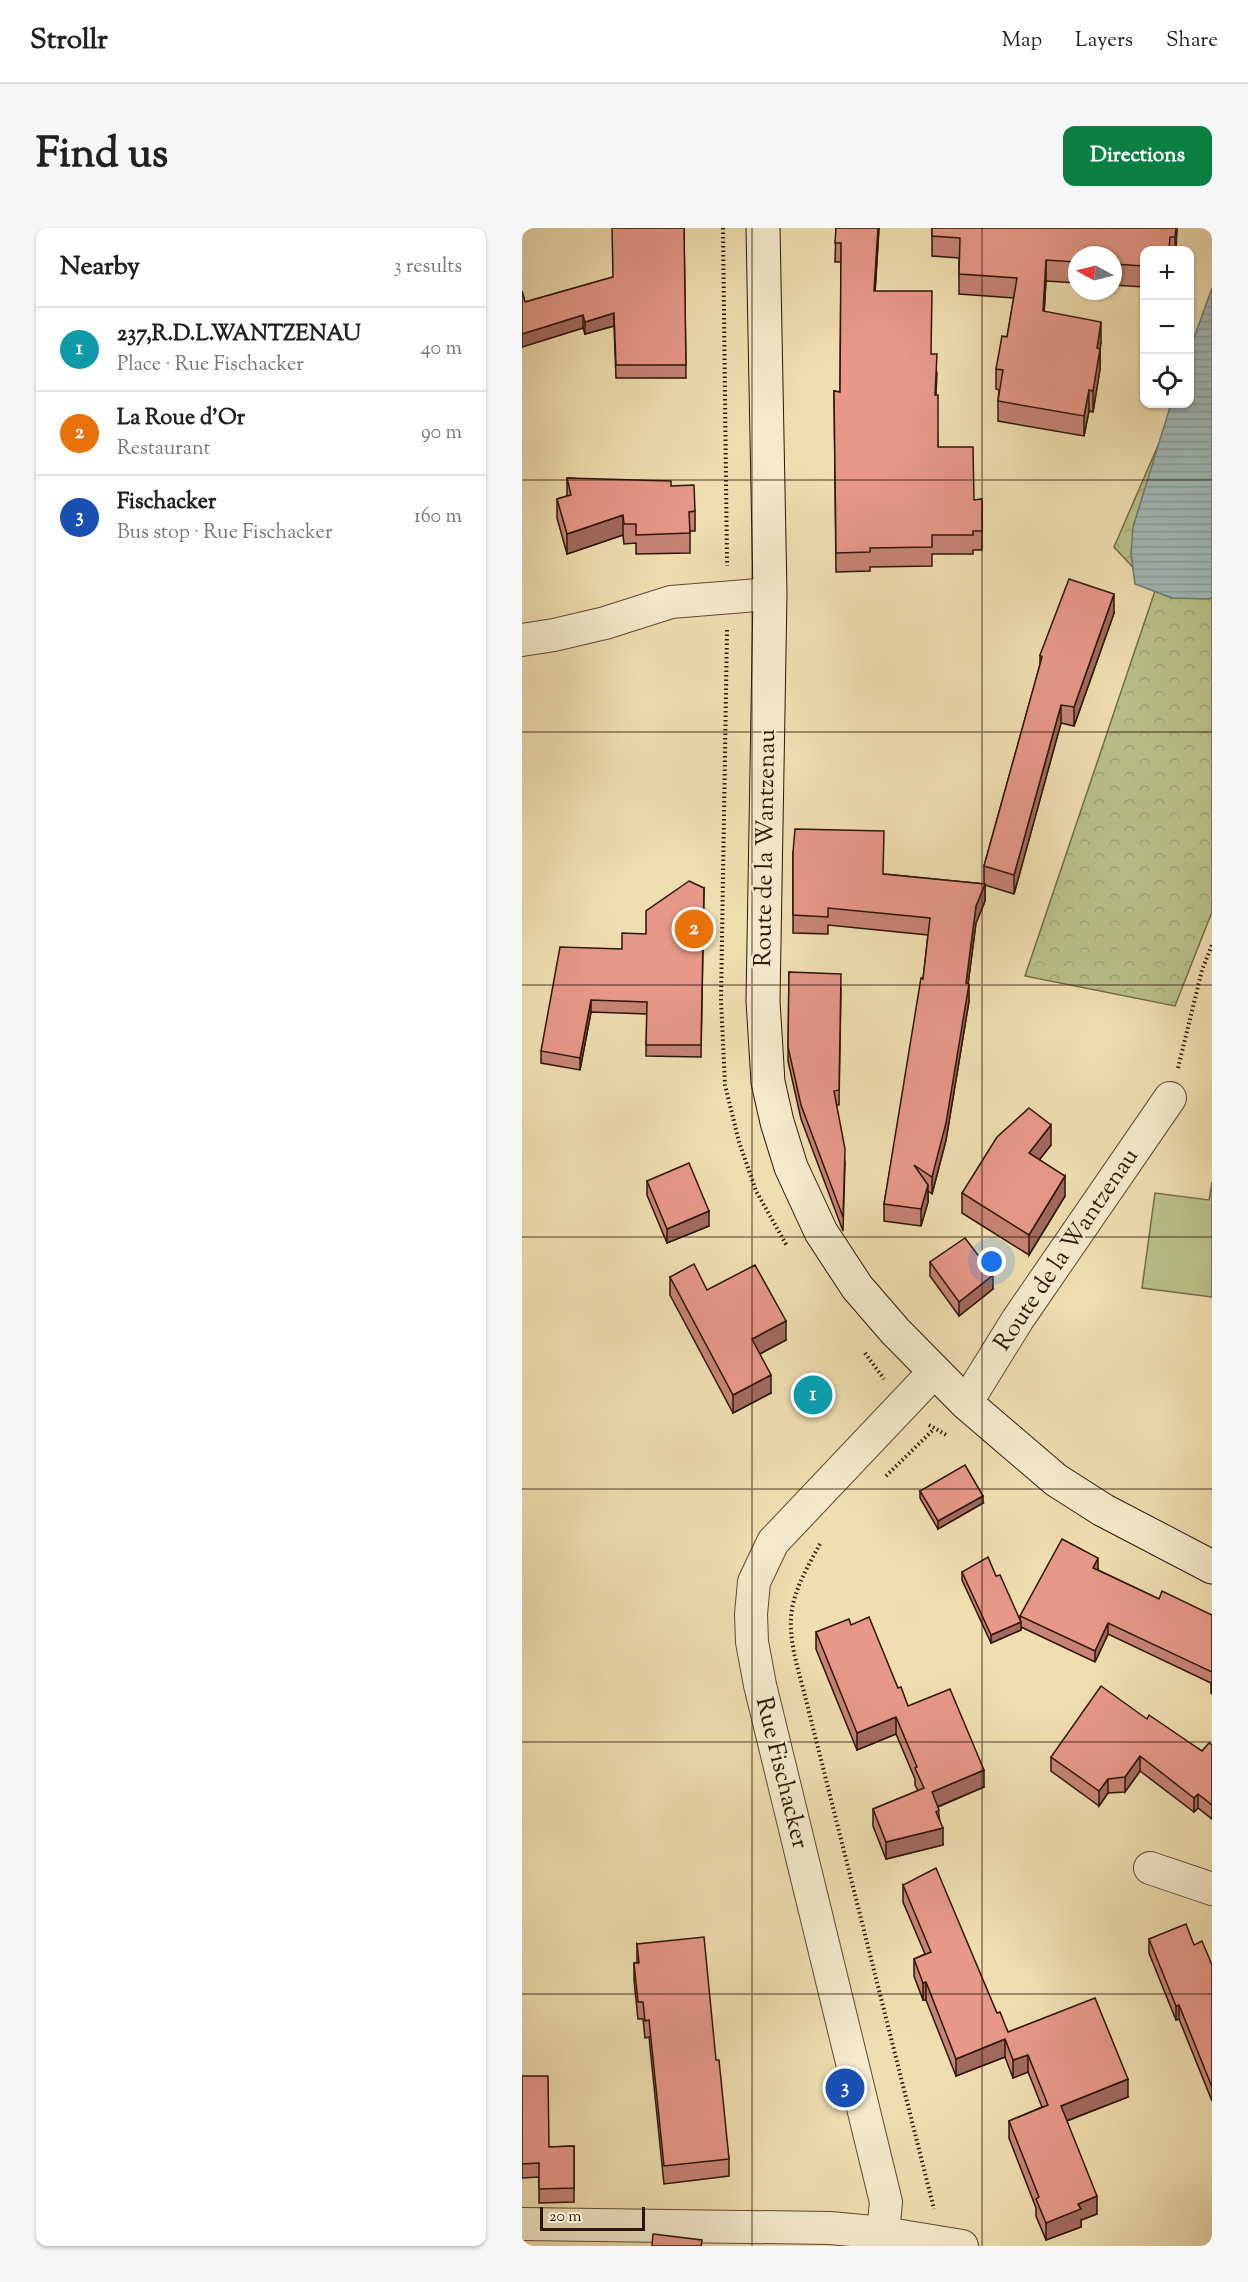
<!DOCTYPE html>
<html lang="en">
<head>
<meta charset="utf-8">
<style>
  body { margin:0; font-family:"Sorts Mill Goudy",serif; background:#f6f6f6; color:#202124 }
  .controls { position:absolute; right:18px; top:18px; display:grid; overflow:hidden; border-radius:12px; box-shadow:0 2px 4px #0004 }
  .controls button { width:54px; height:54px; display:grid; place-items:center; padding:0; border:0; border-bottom:2px solid #e0e0e0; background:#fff; color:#202124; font:30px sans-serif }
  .compass { position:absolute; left:546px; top:18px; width:54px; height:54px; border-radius:50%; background:#fff; box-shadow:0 2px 4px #0004; rotate:277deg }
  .scale { position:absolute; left:18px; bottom:15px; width:105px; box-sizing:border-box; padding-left:6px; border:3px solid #2d1608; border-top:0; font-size:16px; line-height:21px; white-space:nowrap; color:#2d1608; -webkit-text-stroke:4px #f5eacc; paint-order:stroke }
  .you { position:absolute; left:470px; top:1034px; width:21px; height:21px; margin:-15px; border:4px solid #fff; border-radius:50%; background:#1a73e8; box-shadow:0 0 0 9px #1a73e833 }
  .badge { display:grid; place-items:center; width:39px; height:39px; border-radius:50%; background:#0b8043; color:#fff; font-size:20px; font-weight:700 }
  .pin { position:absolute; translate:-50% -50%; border:3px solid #fff; box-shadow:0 2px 6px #0006 }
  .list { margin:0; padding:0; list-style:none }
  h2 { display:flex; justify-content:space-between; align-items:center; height:78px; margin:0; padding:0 24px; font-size:26px }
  h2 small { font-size:20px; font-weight:400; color:#757577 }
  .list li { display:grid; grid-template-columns:39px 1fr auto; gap:18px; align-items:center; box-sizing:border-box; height:84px; padding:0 24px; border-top:2px solid #e0e0e0 }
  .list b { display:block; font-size:22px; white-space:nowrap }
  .list p { margin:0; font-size:20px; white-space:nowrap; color:#757577 }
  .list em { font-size:20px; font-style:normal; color:#757577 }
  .icon { flex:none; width:33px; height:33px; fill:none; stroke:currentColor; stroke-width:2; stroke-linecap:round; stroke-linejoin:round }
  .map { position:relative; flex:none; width:690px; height:2018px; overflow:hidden; border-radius:12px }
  header { display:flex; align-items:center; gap:36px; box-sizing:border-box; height:84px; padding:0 30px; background:#fff; border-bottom:2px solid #e0e0e0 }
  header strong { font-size:28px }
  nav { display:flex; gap:33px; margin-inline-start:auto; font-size:21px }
  .intro { display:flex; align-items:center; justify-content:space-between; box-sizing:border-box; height:144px; padding:0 36px }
  h1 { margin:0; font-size:42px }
  .button { padding:15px 27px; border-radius:12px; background:#0b8043; color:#fff; font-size:21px; font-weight:700 }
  main { display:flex; gap:36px; padding:0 36px }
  aside { flex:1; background:#fff; border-radius:12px; box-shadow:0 2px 4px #0004 }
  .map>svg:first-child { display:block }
  .grass { fill:#bac18a; stroke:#746c49; stroke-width:1.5 }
  .forest { fill:url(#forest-crowns); stroke:#746c49; stroke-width:1.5 }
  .water { fill:url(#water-rules); stroke:#727872; stroke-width:1.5 }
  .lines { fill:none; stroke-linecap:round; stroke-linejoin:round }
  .minor-casing { stroke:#5e4832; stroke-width:34 }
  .secondary-casing { stroke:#2d1608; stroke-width:35 }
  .path { stroke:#2d1608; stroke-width:4; stroke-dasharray:1.5 3; stroke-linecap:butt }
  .minor { stroke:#f5eacc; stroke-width:32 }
  .secondary { stroke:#f5eacc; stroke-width:33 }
  .wall { fill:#c78375; stroke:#2d1608; stroke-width:1.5 }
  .shaded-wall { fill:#a26a5f; stroke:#2d1608; stroke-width:1.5 }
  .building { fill:#e79888; stroke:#2d1608; stroke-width:1.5 }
  .grid { fill:none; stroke:#2d1608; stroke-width:1.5; stroke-opacity:0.55 }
  .labels { text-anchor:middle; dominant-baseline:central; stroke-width:4.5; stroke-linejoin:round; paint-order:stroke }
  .street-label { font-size:24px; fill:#2d1608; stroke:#f5eacc }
</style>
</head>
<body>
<header>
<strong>Strollr</strong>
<nav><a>Map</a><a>Layers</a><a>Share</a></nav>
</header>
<div class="intro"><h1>Find us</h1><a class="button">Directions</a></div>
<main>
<aside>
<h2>Nearby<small>3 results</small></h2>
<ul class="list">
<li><span class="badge" style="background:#0f9aa8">1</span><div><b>237,R.D.L.WANTZENAU</b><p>Place · Rue Fischacker</p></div><em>40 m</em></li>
<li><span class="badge" style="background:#e8710a">2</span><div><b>La Roue d'Or</b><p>Restaurant</p></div><em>90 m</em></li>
<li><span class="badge" style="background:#1a4fb4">3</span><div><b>Fischacker</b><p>Bus stop · Rue Fischacker</p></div><em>160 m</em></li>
</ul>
</aside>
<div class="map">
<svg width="690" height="2018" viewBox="0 0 690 2018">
  <defs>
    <pattern id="forest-crowns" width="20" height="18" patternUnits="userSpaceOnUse" patternTransform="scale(1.5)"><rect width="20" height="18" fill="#bac18a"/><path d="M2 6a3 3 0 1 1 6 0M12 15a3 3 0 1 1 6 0" fill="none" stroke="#a0a576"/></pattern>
    <pattern id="water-rules" width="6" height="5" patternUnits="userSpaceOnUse" patternTransform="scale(1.5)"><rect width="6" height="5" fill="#a0b9b8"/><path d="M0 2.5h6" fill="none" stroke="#8a9e9d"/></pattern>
  </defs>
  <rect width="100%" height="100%" fill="#efdeb0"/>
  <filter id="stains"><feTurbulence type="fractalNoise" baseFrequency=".00333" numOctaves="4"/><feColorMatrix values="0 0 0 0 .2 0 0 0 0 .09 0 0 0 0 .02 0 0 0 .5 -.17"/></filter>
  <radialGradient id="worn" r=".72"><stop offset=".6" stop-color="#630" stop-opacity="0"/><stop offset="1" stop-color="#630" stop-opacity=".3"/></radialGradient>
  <polygon class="grass" points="690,954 690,1069 620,1060 633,965 687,972"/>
  <polygon class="forest" points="690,126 690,684 653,778 503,748 633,363 592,319 654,176 668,176"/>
  <polygon class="water" points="690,60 690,369 687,371 650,370 613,356 609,326 611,299 649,176 668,176 668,121"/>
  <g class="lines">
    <g class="minor-casing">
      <g id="minor">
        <polyline points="0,412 32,407 83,395 149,374 248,366"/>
        <polyline points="444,1175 496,1091 648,870"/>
        <polyline points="628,1640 690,1661"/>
        <polyline points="0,1996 308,2000 361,2005 440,2018"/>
        <polyline points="361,2005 364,1974 238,1457 230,1414 229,1386 232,1354 251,1314 412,1144"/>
      </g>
    </g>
    <g class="secondary-casing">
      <polyline id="secondary" points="241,0 248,366 241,773 246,854 255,894 269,939 299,1004 335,1059 373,1103 444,1175 534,1252 581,1282 690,1339"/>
    </g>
    <g class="path">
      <polyline points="201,0 205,338"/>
      <polyline points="205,402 199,772 203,857 217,914 234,963 265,1018"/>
      <polyline points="656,840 680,742 690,717"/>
      <polyline points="343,1125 362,1151"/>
      <polyline points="407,1197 426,1208"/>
      <polyline points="364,1248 412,1201"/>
      <path d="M298,1316C286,1338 271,1363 269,1389C267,1416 278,1447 284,1472L412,1981"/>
    </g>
    <use href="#minor" class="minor"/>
    <use href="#secondary" class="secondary"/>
  </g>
  <g class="wall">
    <polygon points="162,0 164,150 94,150 92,98 63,106 61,100 0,119 0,63 3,74 91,49"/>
    <polygon points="314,0 357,0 353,63 409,126 415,145 414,167 416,219 452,272 460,271 460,322 451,322 451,326 410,326 410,338 348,339 348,343 314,344 312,163 318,164 319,34 313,34"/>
    <polygon points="410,0 655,0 654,22 622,22 622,59 591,57 591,27 555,27 555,55 524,53 522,84 579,114 578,121 578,141 571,184 567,183 562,208 476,193 476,173 477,162 474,161 474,141 485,109 492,70 437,66 437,30 410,28"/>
    <polygon points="45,250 149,258 173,283 173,303 168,303 168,325 114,326 114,315 102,316 101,307 45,326 35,290 35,271 45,268"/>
    <polygon points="592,385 552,498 539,495 492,666 463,657 463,673 454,695 446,756 447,773 424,912 410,966 406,963 406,974 399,998 362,993 362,976 401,751 406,707 306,697 306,706 271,705 271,624 362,646 462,656 462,638 518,437 518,427"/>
    <polygon points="182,660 179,829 124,828 125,786 69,784 58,842 19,835 19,823 100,721 124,706"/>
    <polygon points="267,744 319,760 317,877 314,877 323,935 321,1003 279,891 266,833"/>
    <polygon points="529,917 517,932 543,968 507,1027 440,985 440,965"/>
    <polygon points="125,953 187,998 145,1015 125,967"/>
    <polygon points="408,1034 471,1061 437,1088 408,1048"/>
    <polygon points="148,1049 185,1062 264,1112 238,1126 249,1165 211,1185 148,1067"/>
    <polygon points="398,1263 461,1275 416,1301 398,1270"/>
    <polygon points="576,1341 576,1342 637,1371 690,1387 690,1466 689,1465 689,1455 586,1406 573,1434 499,1399 499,1402 469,1415 440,1352 440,1344 474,1348 498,1394 498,1388"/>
    <polygon points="329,1397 376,1460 386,1478 462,1559 416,1579 421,1617 364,1631 351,1598 351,1581 396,1563 393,1557 393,1551 374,1506 335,1522 294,1421 294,1404"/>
    <polygon points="625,1491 680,1523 690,1517 690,1591 676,1580 672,1584 618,1543 603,1564 586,1565 577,1578 529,1543 529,1529"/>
    <polygon points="381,1657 475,1785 486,1804 606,1869 545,1893 575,1986 559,1992 559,1999 524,2012 514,1988 514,1980 487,1910 487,1893 520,1879 506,1844 491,1850 483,1829 434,1848 404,1772 401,1772 392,1748 392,1731 403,1726 381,1674"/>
    <polygon points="627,1711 672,1717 690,1737 690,1873 657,1791 654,1792 627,1725"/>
    <polygon points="115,1716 194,1832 207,1931 207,1948 142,1956 127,1809 123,1810 121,1791 116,1791 112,1752 112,1735 115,1735"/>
    <polygon points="0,1848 27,1919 52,1918 52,1974 17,1975 17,1949 0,1950"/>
  </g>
  <g class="shaded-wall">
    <polygon points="356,0 357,0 352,82 352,63"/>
    <polygon points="654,0 655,0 653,22 653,9"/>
    <polygon points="524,32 524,53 521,104 521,83"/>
    <polygon points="92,85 92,98 63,106 63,94"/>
    <polygon points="61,87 61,100 0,119 0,106"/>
    <polygon points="579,94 579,114 577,130 578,121 578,141 571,184 571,163 575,120"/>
    <polygon points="567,162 567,183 562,208 562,188"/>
    <polygon points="101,287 101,307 45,326 45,306"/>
    <polygon points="592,366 592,385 552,498 552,479"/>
    <polygon points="539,477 539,495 492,666 492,647"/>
    <polygon points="463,656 463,673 454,695 444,772 444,755 454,678"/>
    <polygon points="447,756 447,773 424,912 410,966 410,949"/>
    <polygon points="69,772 69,784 58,842 58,830"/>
    <polygon points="529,897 529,917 507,945 507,925"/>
    <polygon points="543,948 543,968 507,1027 507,1007"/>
    <polygon points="406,957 406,974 399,998 399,981"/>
    <polygon points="187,983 187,998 145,1015 145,1001"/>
    <polygon points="471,1047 471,1061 437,1088 437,1074"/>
    <polygon points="264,1093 264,1112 230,1130 230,1111"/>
    <polygon points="249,1147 249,1165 211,1185 211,1167"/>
    <polygon points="461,1268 461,1275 416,1301 416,1293"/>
    <polygon points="576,1330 576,1341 571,1352 571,1340"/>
    <polygon points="499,1394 499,1402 469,1415 469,1407"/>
    <polygon points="586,1395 586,1406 573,1434 573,1423"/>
    <polygon points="374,1489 374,1506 335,1522 335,1505"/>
    <polygon points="618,1528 618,1543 603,1564 603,1549"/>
    <polygon points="462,1542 462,1559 410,1581 410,1564"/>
    <polygon points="586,1551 586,1565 577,1578 577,1563"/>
    <polygon points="676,1566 676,1580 672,1584 672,1570"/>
    <polygon points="421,1600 421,1617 364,1631 364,1614"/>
    <polygon points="404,1754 404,1772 401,1772 401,1755"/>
    <polygon points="657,1777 657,1791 654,1792 654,1778"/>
    <polygon points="483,1811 483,1829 434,1848 434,1831"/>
    <polygon points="506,1827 506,1844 491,1850 491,1832"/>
    <polygon points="606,1851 606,1869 539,1895 539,1878"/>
    <polygon points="575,1968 575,1986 559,1992 559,1999 524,2012 524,1995 556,1976"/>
  </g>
  <g class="building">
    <polygon points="90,0 162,0 164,137 94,137 92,85 63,94 61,87 0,106 0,63 3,74 91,49"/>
    <polygon points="314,0 356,0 352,63 410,63 409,126 415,126 413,167 416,167 416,219 451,219 452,272 460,271 460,303 451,303 451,307 410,307 410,319 348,320 348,324 314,325 312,163 318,164 319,15 313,15"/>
    <polygon points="410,0 654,0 653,9 648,9 647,22 622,22 622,38 591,36 591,27 555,27 555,34 524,32 521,83 579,94 575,120 578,121 571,163 567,162 562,188 476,173 481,142 474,141 480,108 485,109 495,50 437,46 438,10 410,8"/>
    <polygon points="45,250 149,253 149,258 172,257 173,283 167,284 168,305 114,307 114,296 102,296 101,287 45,306 35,271 49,267"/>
    <polygon points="547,351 592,366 552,479 539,477 492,647 462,638 520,429 518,427"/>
    <polygon points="273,601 362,603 361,646 463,656 454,678 444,755 447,756 424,895 410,949 392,937 406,957 399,981 362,976 399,750 401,751 408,690 306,680 306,689 271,687 271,624"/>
    <polygon points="167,653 182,660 179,817 124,817 125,774 69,772 58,830 19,823 38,719 100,721 100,705 124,706 124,683"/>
    <polygon points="267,744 319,746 317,862 312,863 323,921 321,989 279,877 266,819"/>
    <polygon points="507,880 529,897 507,925 543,948 507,1007 440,965 475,909"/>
    <polygon points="167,935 187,983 145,1001 125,953"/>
    <polygon points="443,1010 471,1047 437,1074 408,1034"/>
    <polygon points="172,1036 185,1062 233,1037 264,1093 230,1111 249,1147 211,1167 148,1049"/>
    <polygon points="443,1237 461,1268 416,1293 398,1263"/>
    <polygon points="540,1311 576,1330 571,1340 637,1371 640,1363 690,1387 690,1444 586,1395 573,1423 498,1388"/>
    <polygon points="466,1329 474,1348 478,1347 499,1394 469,1407 440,1344"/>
    <polygon points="347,1389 376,1460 379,1459 386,1478 428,1461 462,1542 410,1564 417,1582 414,1584 421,1600 364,1614 351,1581 402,1560 393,1540 395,1539 374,1489 335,1505 294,1404 327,1391 329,1397"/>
    <polygon points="579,1458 625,1491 627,1487 680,1523 687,1515 690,1517 690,1577 676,1566 672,1570 618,1528 603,1549 586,1551 577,1563 529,1529"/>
    <polygon points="414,1640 475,1785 478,1784 486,1804 573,1770 606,1851 539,1878 575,1968 556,1976 559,1981 524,1995 514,1971 517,1969 487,1893 526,1877 506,1827 491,1832 483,1811 434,1831 404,1754 401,1755 392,1731 409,1724 381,1657"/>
    <polygon points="664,1696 672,1717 680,1713 690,1737 690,1859 657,1777 654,1778 627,1711"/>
    <polygon points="182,1709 194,1832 197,1832 207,1931 142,1938 127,1792 123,1793 121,1774 116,1774 112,1735 117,1735 115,1716"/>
    <polygon points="0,1848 26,1848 27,1919 52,1918 52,1960 17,1961 17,1935 0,1936"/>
    <polygon points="131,2006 180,2012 179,2018 130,2018"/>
  </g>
  <path class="grid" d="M230,0V2018M460,0V2018M0,252H690M0,504H690M0,757H690M0,1009H690M0,1261H690M0,1514H690M0,1766H690"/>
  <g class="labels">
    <g class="street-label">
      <text transform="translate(244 620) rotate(-89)">Route de la Wantzenau</text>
      <text transform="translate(545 1022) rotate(-56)">Route de la Wantzenau</text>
      <text transform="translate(259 1545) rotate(76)">Rue Fischacker</text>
    </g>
  </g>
  <rect width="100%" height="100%" filter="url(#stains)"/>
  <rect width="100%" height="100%" fill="url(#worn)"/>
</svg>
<div class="controls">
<button>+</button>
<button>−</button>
<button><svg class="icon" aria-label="locate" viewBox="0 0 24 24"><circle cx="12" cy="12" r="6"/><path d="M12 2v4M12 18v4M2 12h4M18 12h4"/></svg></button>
</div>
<svg class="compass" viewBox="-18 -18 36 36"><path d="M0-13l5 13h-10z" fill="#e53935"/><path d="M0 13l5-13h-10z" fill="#757577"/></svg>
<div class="scale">20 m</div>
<div class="you"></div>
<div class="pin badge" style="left:291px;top:1167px;background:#0f9aa8">1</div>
<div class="pin badge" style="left:172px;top:701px;background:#e8710a">2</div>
<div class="pin badge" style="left:323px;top:1860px;background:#1a4fb4">3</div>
</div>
</main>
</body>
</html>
